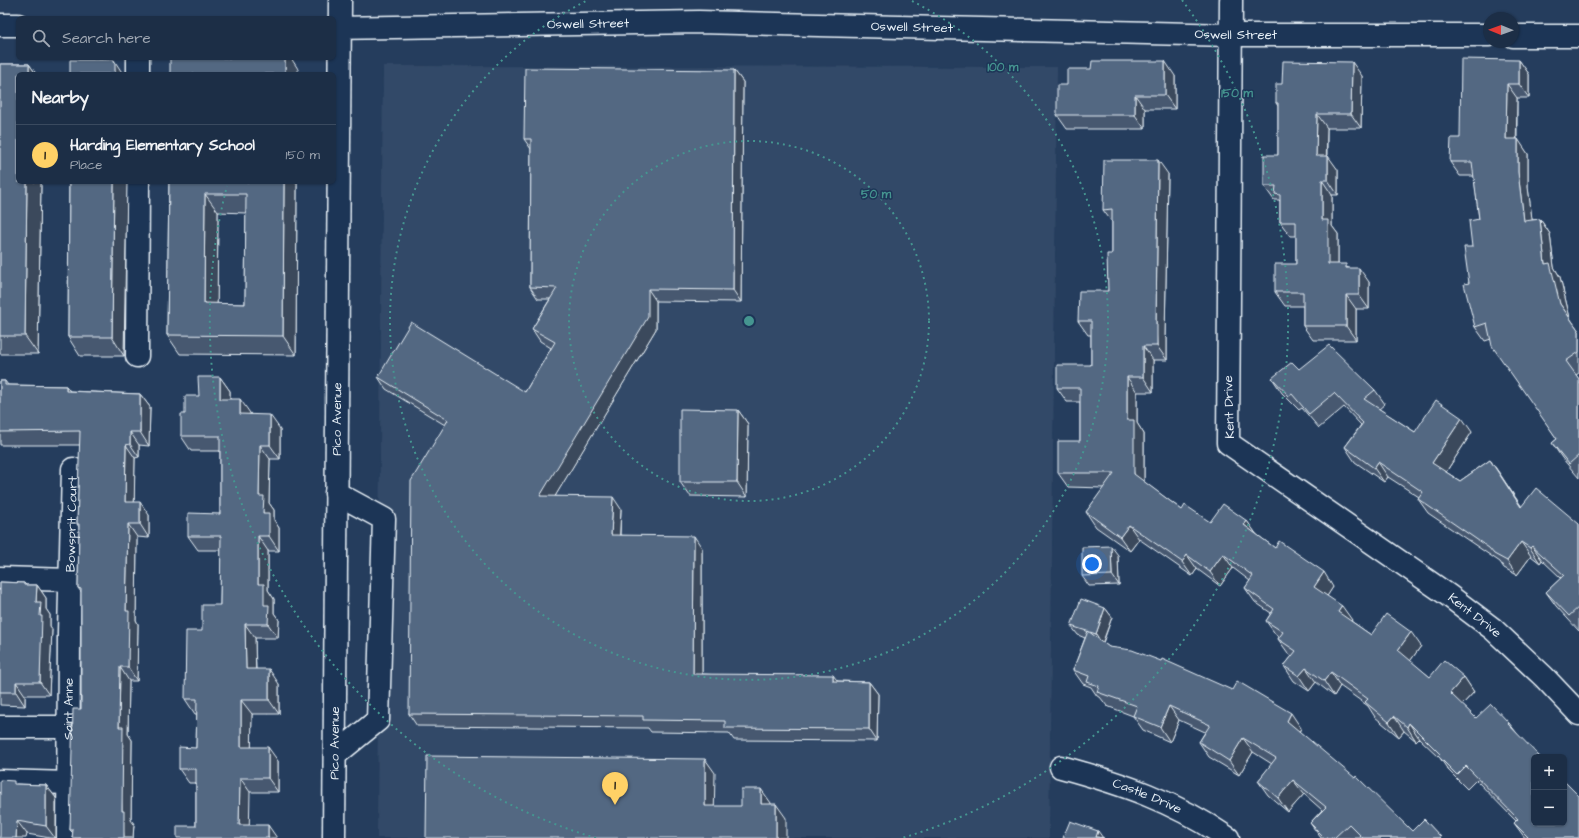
<!DOCTYPE html>
<html lang="en">
<head>
<meta charset="utf-8">
<style>
  body { margin:0; font-family:"Architects Daughter",sans-serif; background:#25364d; color:#f1f3f6 }
  .controls { position:absolute; right:12px; bottom:12px; display:grid; overflow:hidden; border-radius:6px; box-shadow:0 1px 3px #0004 }
  .controls button { width:36px; height:36px; display:grid; place-items:center; padding:0; border:0; border-bottom:1px solid #3a4a5f; background:#1c2e46; color:#f1f3f6; font:20px sans-serif }
  .compass { position:absolute; left:1483px; top:12px; width:36px; height:36px; border-radius:50%; background:#1c2e46; box-shadow:0 1px 3px #0004; rotate:271deg }
  .you { position:absolute; left:1092px; top:564px; width:14px; height:14px; margin:-10px; border:3px solid #fff; border-radius:50%; background:#1a73e8; box-shadow:0 0 0 6px #1a73e833 }
  .badge { display:grid; place-items:center; width:26px; height:26px; border-radius:50%; background:#ffd166; color:#111; font-size:13px; font-weight:700 }
  .pin { position:absolute; translate:-50% -33px; filter:drop-shadow(0 1px 2px #0008) }
  .pin::after { content:''; position:absolute; top:21px; width:14px; height:12px; background:inherit; clip-path:polygon(0 0,100% 0,50% 100%) }
  .list { margin:0; padding:0; list-style:none }
  h2 { display:flex; justify-content:space-between; align-items:center; height:52px; margin:0; padding:0 16px; font-size:17px }
  h2 small { font-size:13px; font-weight:400; color:#a0a8b3 }
  .list li { display:grid; grid-template-columns:26px 1fr auto; gap:12px; align-items:center; box-sizing:border-box; height:60px; padding:0 16px; border-top:1px solid #3a4a5f }
  .list b { display:block; font-size:15px; white-space:nowrap }
  .list p { margin:0; font-size:13px; white-space:nowrap; color:#a0a8b3 }
  .list em { font-size:13px; font-style:normal; color:#a0a8b3 }
  .icon { flex:none; width:22px; height:22px; fill:none; stroke:currentColor; stroke-width:2; stroke-linecap:round; stroke-linejoin:round }
  .map { position:relative; flex:none; width:1579px; height:838px; overflow:hidden }
  .search { position:absolute; background:#1c2e46; box-shadow:0 1px 3px #0004; left:16px; top:16px; width:320px; height:44px; display:flex; align-items:center; gap:10px; box-sizing:border-box; padding:0 14px; border-radius:6px; color:#a0a8b3; font-size:15px }
  .panel { position:absolute; background:#1c2e46; box-shadow:0 1px 3px #0004; left:16px; top:72px; width:320px; height:112px; border-radius:6px }
  .map>svg:first-child { display:block }
  .built { fill:#334a68 }
  .lines { fill:none; stroke-linecap:round; stroke-linejoin:round }
  .minor-casing { stroke:#e8f1f8; stroke-width:25 }
  .major-casing { stroke:#e8f1f8; stroke-width:25 }
  .minor { stroke:#1d3557; stroke-width:22 }
  .major { stroke:#1d3557; stroke-width:22 }
  .wall { fill:#475970; stroke:#e8f1f8; fill-rule:evenodd }
  .shaded-wall { fill:#3a485b; stroke:#e8f1f8 }
  .building { fill:#536782; stroke:#e8f1f8; fill-rule:evenodd }
  .ring { fill:none; stroke:#459590; stroke-width:2; stroke-dasharray:2 4 }
  .labels { text-anchor:middle; dominant-baseline:central; stroke-width:3; stroke-linejoin:round; paint-order:stroke }
  .street-label { font-size:13px; fill:#e8f1f8; stroke:#1d3557 }
  .centre { fill:#459590; stroke:#1d3557; stroke-width:2 }
  .ring-label { font-size:12px; text-anchor:middle; font-weight:bold; fill:#459590; stroke:#1d3557; stroke-width:3; stroke-linejoin:round; paint-order:stroke }
</style>
</head>
<body>
<div class="map">
<svg width="1579" height="838" viewBox="0 0 1579 838">
  <rect width="100%" height="100%" fill="#253d5d"/>
  <filter id="ink" filterUnits="userSpaceOnUse"><feTurbulence type="fractalNoise" baseFrequency=".025" numOctaves="2"/><feDisplacementMap in="SourceGraphic" scale="8" xChannelSelector="R" yChannelSelector="G"/><feConvolveMatrix kernelMatrix="1 2 1 2 8 2 1 2 1" color-interpolation-filters="sRGB"/></filter>
  <g filter="url(#ink)">
    <polygon class="built" points="383,66 1057,67 1049,838 377,838"/>
    <g class="lines">
      <g class="minor-casing">
        <g id="minor">
          <path id="s1" d="M1231,0L1228,443L1448,595L1493,629L1544,677L1579,714"/>
          <polyline points="138,74 138,58"/>
          <polyline points="137,356 138,182"/>
          <polyline points="0,578 71,580"/>
          <polyline points="0,727 69,727"/>
          <polyline points="335,755 378,720 384,519 336,493"/>
          <path id="s2" d="M1061,767C1123,784 1174,801 1228,838"/>
          <polyline points="0,781 69,783"/>
          <path id="s3" d="M68,838L69,633L73,469"/>
          <path id="s4" d="M334,838L340,0"/>
        </g>
      </g>
      <g class="major-casing">
        <g id="major">
          <polyline points="0,25 18,25"/>
          <path id="s5" d="M334,28L699,22L1231,35H1489"/>
          <polyline points="1513,36 1579,36"/>
        </g>
      </g>
      <use href="#minor" class="minor"/>
      <use href="#major" class="major"/>
    </g>
    <g class="wall">
      <polygon points="1519,60 1529,74 1529,98 1517,98 1517,139 1528,154 1528,187 1532,220 1540,219 1550,234 1554,267 1560,277 1570,318 1579,331 1579,373 1576,375 1579,379 1579,478 1562,458 1552,443 1557,439 1491,339 1485,341 1475,327 1469,283 1472,247 1479,219 1474,176 1460,176 1450,162 1460,138"/>
      <polygon points="0,64 29,64 36,74 18,74 18,182 41,182 38,354 0,354"/>
      <polygon points="734,70 743,82 741,302 656,301 656,329 555,496 621,509 620,535 702,548 702,674 838,681 869,682 878,694 877,741 734,740 729,733 651,732 648,728 417,726 409,714 445,425 386,389 378,377 525,392 551,348 540,341 532,329 550,299 538,299 530,287 531,149 524,139"/>
      <polygon points="1175,76 1175,109 1145,109 1145,129 1067,129 1057,115"/>
      <polygon points="1362,76 1361,128 1327,128 1327,156 1338,170 1338,195 1332,195 1332,226 1338,234 1338,264 1349,268 1369,282 1369,309 1356,309 1356,340 1313,340 1303,326 1303,306 1285,306 1275,292 1296,264 1296,236 1290,236 1280,222 1280,201 1279,200 1274,200 1264,186 1278,155 1278,106 1276,103 1282,84"/>
      <polygon points="1168,174 1165,336 1167,338 1167,360 1153,360 1153,392 1137,392 1137,423 1144,434 1144,482 1182,510 1210,522 1247,521 1256,534 1275,548 1333,587 1327,596 1352,620 1351,621 1371,635 1421,646 1410,661 1430,677 1464,677 1474,692 1462,705 1476,718 1509,723 1516,732 1579,838 1525,838 1514,823 1516,821 1476,780 1467,789 1448,770 1440,758 1419,738 1416,741 1404,731 1399,737 1375,717 1368,706 1340,686 1334,696 1316,682 1309,691 1294,681 1284,666 1292,656 1288,653 1278,639 1279,637 1276,635 1266,621 1271,613 1255,602 1245,588 1250,581 1233,568 1220,586 1197,569 1192,576 1139,539 1130,551 1096,527 1086,512 1104,488 1068,487 1058,473 1080,441 1080,402 1067,402 1057,388 1091,365 1091,335 1088,335 1078,321 1108,291 1112,254 1112,222 1103,210"/>
      <polygon points="69,182 124,356 80,356 68,337"/>
      <path d="M169,182H297L296,355L180,354L167,335ZM218,212L246,213L245,304H217Z"/>
      <polygon points="1299,369 1375,390 1385,404 1379,409 1415,432 1472,432 1446,472 1460,481 1490,460 1522,507 1579,524 1579,631 1556,606 1546,592 1561,578 1542,560 1540,563 1531,556 1517,575 1504,568 1500,562 1428,513 1418,499 1419,497 1388,477 1384,482 1355,462 1345,447 1361,425 1344,407 1319,428 1302,408 1299,410 1282,393 1272,378"/>
      <polygon points="220,377 230,391 230,399 250,413 250,414 280,429 280,459 270,459 269,503 274,510 274,520 279,528 279,551 268,551 268,590 274,599 274,613 279,620 278,638 255,638 256,669 279,684 279,714 252,714 251,747 278,761 278,792 250,792 196,826 196,783 189,783 179,769 196,748 197,714 195,714 185,699 202,631 220,605 221,550 198,550 188,536 220,514 220,451 191,451 181,436 185,414 199,396"/>
      <polygon points="0,381 5,381 8,385 66,386 70,391 140,394 150,407 149,446 139,445 139,457 135,458 134,502 149,515 149,538 137,537 136,620 138,624 137,681 129,681 128,734 132,740 131,820 134,824 133,838 72,838 73,833 70,830 81,709 81,592 78,588 79,527 77,524 80,445 0,445"/>
      <polygon points="738,410 748,424 747,497 690,496 680,482"/>
      <polygon points="1118,555 1119,585 1089,586 1082,576"/>
      <polygon points="0,582 24,583 26,585 37,585 46,598 46,609 50,615 50,626 52,629 49,695 25,695 25,706 0,705"/>
      <polygon points="1105,608 1112,617 1103,643 1109,647 1301,728 1299,732 1412,831 1424,819 1441,838 1321,838 1310,823 1322,810 1304,794 1288,812 1268,795 1258,781 1272,764 1253,752 1239,775 1209,757 1199,742 1205,732 1179,720 1170,742 1143,730 1133,716 1107,706 1100,697 1097,696 1091,687 1083,684 1073,670 1085,638 1078,635 1071,626"/>
      <polygon points="16,784 46,785 56,798 56,838 50,838 27,834 0,838"/>
    </g>
    <g class="shaded-wall">
      <polygon points="285,58 291,58 298,69 298,74 285,74"/>
      <polygon points="114,60 123,74 115,74"/>
      <polygon points="1519,60 1529,74 1529,98 1519,84"/>
      <polygon points="1165,61 1175,76 1175,109 1165,95"/>
      <polygon points="1352,62 1362,76 1361,128 1351,114"/>
      <polygon points="29,64 36,74 29,74"/>
      <polygon points="734,70 743,82 741,302 733,290"/>
      <polygon points="1507,84 1517,98 1516,153 1506,139"/>
      <polygon points="1135,95 1145,109 1145,129 1135,115"/>
      <polygon points="1317,114 1327,128 1326,170 1316,156"/>
      <polygon points="1518,139 1528,154 1528,187 1534,235 1524,221 1518,172"/>
      <polygon points="1328,156 1338,170 1338,195 1328,180"/>
      <polygon points="1158,160 1168,174 1165,336 1167,338 1167,360 1157,346 1156,324"/>
      <polygon points="1322,180 1332,195 1332,226 1338,234 1338,278 1328,264 1322,220"/>
      <polygon points="27,182 41,182 38,354 25,336"/>
      <polygon points="114,182 127,182 124,356 112,337"/>
      <polygon points="284,182 297,182 296,355 283,336"/>
      <polygon points="205,194 218,212 217,322 204,303"/>
      <polygon points="1540,219 1550,234 1554,267 1560,277 1570,318 1560,304 1545,264"/>
      <polygon points="1359,268 1369,282 1369,309 1359,295"/>
      <polygon points="648,289 656,301 656,329 548,508 540,496"/>
      <polygon points="1346,295 1356,309 1356,340 1346,326"/>
      <polygon points="1143,346 1153,360 1153,392 1143,377"/>
      <polygon points="220,377 230,391 230,413 220,399"/>
      <polygon points="1127,377 1137,392 1137,423 1144,434 1144,489 1134,474 1127,420"/>
      <polygon points="66,386 75,399 66,391"/>
      <polygon points="140,394 150,407 149,446 140,432"/>
      <polygon points="240,399 250,413 250,429 240,414"/>
      <polygon points="738,410 748,424 747,497 737,482"/>
      <polygon points="270,415 280,429 280,459 270,445"/>
      <polygon points="1462,418 1472,432 1442,478 1432,463"/>
      <polygon points="130,432 139,445 139,457 130,444"/>
      <polygon points="126,445 135,458 134,515 125,502"/>
      <polygon points="260,445 270,459 269,503 274,510 274,520 279,528 279,551 269,536 259,496"/>
      <polygon points="1490,460 1500,474 1531,522 1521,507"/>
      <polygon points="1378,462 1388,477 1384,482 1374,468"/>
      <polygon points="613,497 621,509 619,547 611,535"/>
      <polygon points="140,502 149,515 149,538 140,524"/>
      <polygon points="1247,521 1257,535 1244,525"/>
      <polygon points="128,524 137,537 136,620 138,624 137,681 128,667 126,611"/>
      <polygon points="1129,525 1139,539 1130,551 1120,537"/>
      <polygon points="258,536 268,551 268,590 274,599 274,613 279,620 278,638 268,624 258,584"/>
      <polygon points="694,536 702,548 702,686 693,674"/>
      <polygon points="1521,542 1531,556 1517,575 1507,561"/>
      <polygon points="1111,546 1118,555 1119,585 1112,575"/>
      <polygon points="1532,546 1542,560 1540,563 1530,548"/>
      <polygon points="1223,554 1233,568 1220,586 1210,572"/>
      <polygon points="1187,555 1197,569 1192,576 1182,562"/>
      <polygon points="1324,572 1333,587 1324,601 1314,587"/>
      <polygon points="37,585 46,598 46,609 50,615 50,626 52,629 49,695 40,682 40,616 36,602"/>
      <polygon points="1342,606 1352,620 1348,626 1338,612"/>
      <polygon points="1105,608 1112,617 1102,644 1096,634"/>
      <polygon points="245,624 255,638 256,683 246,669"/>
      <polygon points="1411,632 1421,646 1408,664 1398,650"/>
      <polygon points="120,667 129,681 128,734 132,740 131,820 134,824 133,838 124,838 122,811 119,727"/>
      <polygon points="1306,668 1316,682 1309,691 1299,676"/>
      <polygon points="269,669 279,684 279,714 269,700"/>
      <polygon points="1331,672 1340,686 1334,696 1324,681"/>
      <polygon points="833,675 842,687 833,681"/>
      <polygon points="1464,677 1474,692 1460,707 1450,693"/>
      <polygon points="16,682 25,695 25,706 16,692"/>
      <polygon points="869,682 878,694 877,741 869,729"/>
      <polygon points="241,700 252,714 251,761 241,747"/>
      <polygon points="1169,706 1179,720 1170,742 1160,727"/>
      <polygon points="1291,713 1301,728 1297,736 1287,721"/>
      <polygon points="1394,716 1404,731 1399,737 1389,722"/>
      <polygon points="1409,723 1419,738 1416,741 1407,727"/>
      <polygon points="1243,738 1253,752 1239,775 1229,761"/>
      <polygon points="268,747 278,761 278,792 268,778"/>
      <polygon points="705,759 715,773 714,820 705,806"/>
      <polygon points="240,778 250,792 249,838 239,825"/>
      <polygon points="1293,780 1304,794 1288,812 1278,798"/>
      <polygon points="46,785 56,798 56,838 55,838 46,826"/>
      <polygon points="761,789 771,803 771,818 761,804"/>
      <polygon points="776,804 786,818 786,838 776,838"/>
      <polygon points="17,821 27,834 26,838 16,838"/>
      <polygon points="268,825 277,838 268,838"/>
      <polygon points="1098,831 1103,838 1096,837"/>
    </g>
    <g class="building">
      <rect x="170" y="58" width="115" height="16"/>
      <polygon points="1461,59 1519,60 1519,84 1507,84 1506,139 1518,139 1518,172 1524,221 1540,219 1545,264 1550,263 1560,304 1579,331 1579,352 1566,361 1579,379 1579,455 1569,464 1552,443 1557,439 1492,346 1487,323 1475,327 1464,284 1469,283 1464,247 1472,247 1469,221 1479,219 1472,162 1450,162 1451,138 1460,138"/>
      <polygon points="70,60 114,60 115,63 115,74 70,74"/>
      <polygon points="1092,61 1165,61 1165,95 1135,95 1135,115 1057,115 1057,85 1067,85 1067,69 1091,69"/>
      <polygon points="1283,61 1352,62 1351,114 1317,114 1316,156 1328,156 1328,180 1322,180 1322,220 1328,220 1328,264 1346,264 1346,268 1359,268 1359,295 1346,295 1346,326 1303,326 1303,292 1275,292 1275,264 1296,264 1296,222 1280,222 1280,195 1275,194 1276,186 1264,186 1264,155 1278,155 1278,103 1276,103 1276,84 1282,84"/>
      <polygon points="0,64 29,64 29,74 18,74 18,182 27,182 25,336 0,336"/>
      <polygon points="525,68 734,70 733,290 648,289 648,317 540,496 613,497 611,535 694,536 693,674 833,675 833,681 869,682 869,729 725,728 725,721 643,720 643,716 409,714 411,481 448,420 378,377 411,322 525,392 555,342 532,329 557,288 530,287 531,139 524,139"/>
      <polygon points="1104,160 1158,160 1156,324 1157,324 1157,346 1143,346 1143,377 1127,377 1127,420 1134,420 1134,474 1182,510 1185,505 1210,522 1223,504 1247,521 1244,525 1275,548 1279,541 1324,572 1314,587 1342,606 1338,612 1371,635 1386,614 1411,632 1398,650 1430,677 1444,660 1464,677 1450,693 1476,718 1491,704 1509,723 1508,724 1540,757 1534,757 1534,823 1564,823 1564,781 1579,796 1579,838 1529,838 1514,823 1518,819 1466,766 1457,775 1438,756 1440,754 1409,723 1407,727 1394,716 1389,722 1365,702 1368,699 1331,672 1324,681 1306,668 1299,676 1284,666 1296,651 1278,639 1283,632 1266,621 1274,609 1245,588 1253,576 1223,554 1210,572 1187,555 1182,562 1129,525 1120,537 1086,512 1114,473 1058,473 1058,441 1080,441 1080,388 1057,388 1057,365 1091,365 1091,321 1078,321 1079,291 1108,291 1107,254 1112,254 1112,209 1103,210"/>
      <polygon points="69,182 114,182 112,337 68,337"/>
      <path d="M169,182H284L283,336L167,335ZM205,194H246L245,304L204,303Z"/>
      <polygon points="1329,345 1375,390 1364,399 1415,432 1436,400 1462,418 1432,463 1460,481 1490,460 1521,507 1536,488 1579,524 1579,607 1569,616 1546,592 1564,575 1532,546 1530,548 1521,542 1507,561 1494,554 1489,548 1418,499 1423,492 1378,462 1374,468 1345,447 1363,423 1334,393 1309,414 1292,394 1289,396 1272,378 1292,362 1299,369"/>
      <polygon points="198,377 220,377 220,399 240,399 240,414 270,415 270,445 260,445 259,496 264,496 263,513 269,513 269,536 258,536 258,584 264,584 264,605 269,605 268,624 245,624 246,669 269,669 269,700 241,700 241,747 268,747 268,778 240,778 239,825 268,825 268,838 177,838 177,826 196,826 196,769 179,769 179,747 196,748 197,699 185,699 186,631 202,631 202,605 220,605 221,536 188,536 188,513 220,514 220,436 181,436 181,414 185,414 185,396 199,396"/>
      <polygon points="0,381 5,381 5,385 66,386 66,391 140,394 140,432 130,432 130,444 126,445 125,502 140,502 140,524 128,524 126,611 129,611 128,667 120,667 119,727 123,727 122,811 124,811 124,838 72,838 73,830 70,830 73,709 81,709 81,589 78,588 79,524 77,524 80,431 0,432"/>
      <polygon points="680,409 738,410 737,482 680,482"/>
      <polygon points="1111,546 1112,575 1082,576 1082,547"/>
      <polygon points="0,582 24,583 24,585 37,585 36,602 41,602 40,616 42,616 40,682 16,682 16,692 0,692"/>
      <polygon points="1081,599 1105,608 1096,634 1071,626"/>
      <polygon points="1088,631 1109,647 1132,650 1161,661 1162,659 1232,690 1237,681 1291,713 1287,721 1355,778 1356,776 1412,831 1424,819 1441,837 1440,838 1363,838 1349,824 1334,838 1325,838 1310,823 1326,807 1293,780 1278,798 1258,781 1276,758 1243,738 1229,761 1199,742 1210,725 1169,706 1160,727 1133,716 1137,706 1097,692 1099,686 1087,682 1089,676 1073,670"/>
      <polygon points="427,756 705,759 705,806 741,806 741,789 761,789 761,804 776,804 776,838 426,838"/>
      <polygon points="0,780 14,781 14,784 46,785 46,826 17,821 16,838 0,838"/>
      <polygon points="1070,821 1098,831 1096,837 1104,838 1063,838"/>
    </g>
  </g>
  <g class="ring">
    <circle cx="749" cy="321" r="180"/>
    <path d="M912 1A359 359 0 1 1 586 1"/>
    <path d="M596 838A539 539 0 0 1 227 186M1182 0A539 539 0 0 1 902 838"/>
  </g>
  <g class="labels">
    <g class="street-label">
      <text stroke="none"><textPath href="#s5" startOffset="254">Oswell Street</textPath></text>
      <text stroke="none"><textPath href="#s5" startOffset="578">Oswell Street</textPath></text>
      <text stroke="none"><textPath href="#s5" startOffset="902">Oswell Street</textPath></text>
      <text transform="translate(1229 407) rotate(-92)">Kent Drive</text>
      <text stroke="none"><textPath href="#s4" startOffset="419">Pico Avenue</textPath></text>
      <text stroke="none"><textPath href="#s3" startOffset="314">Bowsprit Court</textPath></text>
      <text stroke="none"><textPath href="#s1" startOffset="744">Kent Drive</textPath></text>
      <text stroke="none"><textPath href="#s3" startOffset="129">Saint Anne</textPath></text>
      <text stroke="none"><textPath href="#s4" startOffset="95">Pico Avenue</textPath></text>
      <text stroke="none"><textPath href="#s2" startOffset="91">Castle Drive</textPath></text>
    </g>
  </g>
  <circle cx="749" cy="321" r="6" class="centre"/>
  <g class="ring-label">
    <text x="1003" y="71">100 m</text>
    <text x="1237" y="97">150 m</text>
    <text x="876" y="198">50 m</text>
  </g>
</svg>
<div class="controls">
<button>+</button>
<button>−</button>
</div>
<svg class="compass" viewBox="-18 -18 36 36"><path d="M0-13l5 13h-10z" fill="#e53935"/><path d="M0 13l5-13h-10z" fill="#a0a8b3"/></svg>
<div class="you"></div>
<div class="pin badge" style="left:615px;top:805px">1</div>
<div class="search"><svg class="icon" aria-label="search" viewBox="0 0 24 24"><circle cx="10" cy="10" r="6"/><path d="M15 15l6 6"/></svg>Search here</div>
<section class="panel">
<h2>Nearby<small></small></h2>
<ul class="list">
<li><span class="badge">1</span><div><b>Harding Elementary School</b><p>Place</p></div><em>150 m</em></li>
</ul>
</section>
</div>
</body>
</html>
